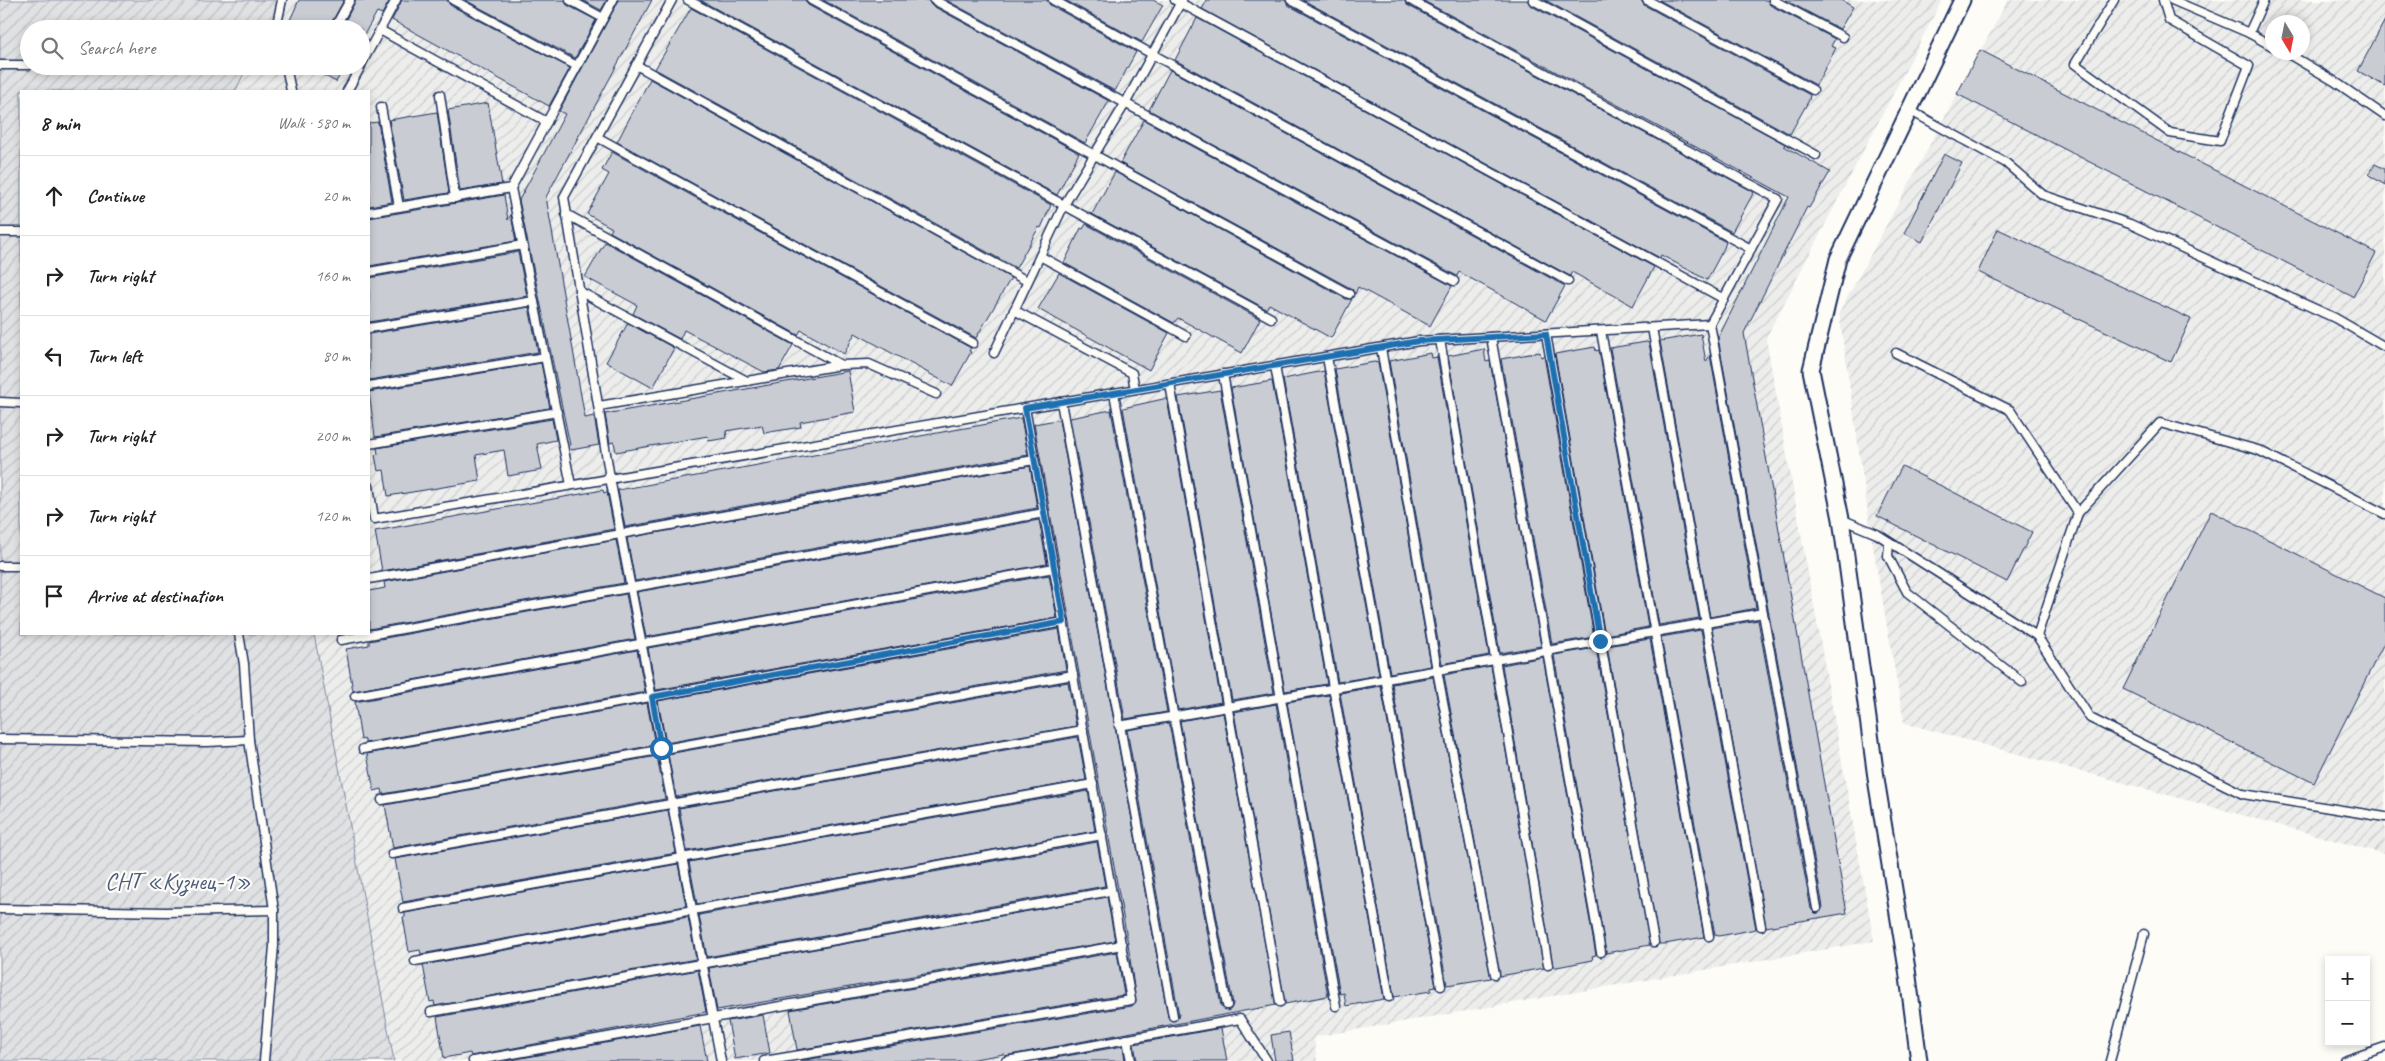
<!DOCTYPE html>
<html lang="en">
<head>
<meta charset="utf-8">
<style>
  body { margin:0; font-family:Caveat,sans-serif; background:#f2f2f2; color:#222 }
  .controls { position:absolute; right:15px; bottom:15px; display:grid; overflow:hidden; border-radius:0px; box-shadow:0 2px 8px #0003 }
  .controls button { width:45px; height:45px; display:grid; place-items:center; padding:0; border:0; border-bottom:1px solid #e0e0e0; background:#fff; color:#222; font:25px sans-serif }
  .compass { position:absolute; left:2265px; top:15px; width:45px; height:45px; border-radius:50%; background:#fff; box-shadow:0 2px 8px #0003; rotate:170deg }
  .stop { position:absolute; width:15px; height:15px; margin:-11px; border:4px solid #1f6fb2; border-radius:50%; background:#fff }
  .stop.end { background:#1f6fb2; border-color:#fff; box-shadow:0 1px 5px #0008 }
  .list { margin:0; padding:0; list-style:none }
  h2 { display:flex; justify-content:space-between; align-items:center; height:65px; margin:0; padding:0 20px; font-size:21px }
  h2 small { font-size:16px; font-weight:400; color:#767676 }
  .list li { display:grid; grid-template-columns:32px 1fr auto; gap:15px; align-items:center; box-sizing:border-box; height:80px; padding:0 20px; border-top:1px solid #e0e0e0 }
  .list b { display:block; font-size:19px; white-space:nowrap }
  .list em { font-size:16px; font-style:normal; color:#767676 }
  .icon { flex:none; width:28px; height:28px; fill:none; stroke:currentColor; stroke-width:2; stroke-linecap:round; stroke-linejoin:round }
  .map { position:relative; flex:none; width:2385px; height:1061px; overflow:hidden }
  .search { position:absolute; background:#fff; box-shadow:0 2px 8px #0003; left:20px; top:20px; width:350px; height:55px; display:flex; align-items:center; gap:12px; box-sizing:border-box; padding:0 18px; border-radius:28px; color:#767676; font-size:19px }
  .panel { position:absolute; background:#fff; box-shadow:0 2px 8px #0003; left:20px; top:90px; width:350px; height:545px; border-radius:0px }
  .map>svg:first-child { display:block }
  .industrial { fill:url(#industrial-furrows); fill-rule:evenodd }
  .garden { fill:url(#garden-furrows); stroke:#7e88a0 }
  .building { fill:#c9ccd3; stroke:#1b2f5e }
  .lines { fill:none; stroke-linecap:round; stroke-linejoin:round }
  .lane-casing { stroke:#1b2f5e; stroke-width:11 }
  .street-casing { stroke:#1b2f5e; stroke-width:19 }
  .lane { stroke:#fdfcf7; stroke-width:8 }
  .street { stroke:#fdfcf7; stroke-width:15 }
  .route { stroke:#1f6fb2; stroke-width:6 }
  .labels { text-anchor:middle; dominant-baseline:central; stroke-width:4.5; stroke-linejoin:round; paint-order:stroke }
  .park-label { font-size:24px; fill:#4c5c7f; stroke:#fdfcf7 }
</style>
</head>
<body>
<div class="map">
<svg width="2385" height="1061" viewBox="0 0 2385 1061">
  <defs>
    <pattern id="industrial-furrows" width="10" height="10" patternUnits="userSpaceOnUse" patternTransform="scale(1.25)"><rect width="10" height="10" fill="#edeeec"/><path d="M-1 1l2-2M0 10L10 0M9 11l2-2" fill="none" stroke="#cbcccd"/></pattern>
    <pattern id="garden-furrows" width="10" height="10" patternUnits="userSpaceOnUse" patternTransform="scale(1.25)"><rect width="10" height="10" fill="#e0e1e3"/><path d="M-1 1l2-2M0 10L10 0M9 11l2-2" fill="none" stroke="#c0c1c5"/></pattern>
  </defs>
  <rect width="100%" height="100%" fill="#fdfcf7"/>
  <filter id="ink" filterUnits="userSpaceOnUse"><feTurbulence type="fractalNoise" baseFrequency=".02" numOctaves="2"/><feDisplacementMap in="SourceGraphic" scale="10" xChannelSelector="R" yChannelSelector="G"/><feConvolveMatrix kernelMatrix="1 2 1 2 8 2 1 2 1" color-interpolation-filters="sRGB"/></filter>
  <g filter="url(#ink)">
    <g class="industrial">
      <polygon points="284,0 1942,0 1766,338 1874,941 1314,1037 1317,1061 376,1061 305,634 369,634 369,91 235,91 248,66 361,66 361,29 269,29"/>
      <path d="M2008,0H2385V854L1904,723L1872,541L1839,313ZM2272,22H2302V52H2272Z"/>
    </g>
    <polygon class="garden" points="0,0 284,0 269,29 29,29 29,66 248,66 235,91 21,91 21,634 314,634 394,1061 0,1061"/>
    <g class="building">
      <polygon points="299,0 344,0 328,29 286,29"/>
      <polygon points="356,0 390,0 382,14 377,12 361,40 361,29 341,29"/>
      <polygon points="402,0 447,0 450,5 570,68 549,106 392,20"/>
      <polygon points="465,0 564,0 567,5 596,20 575,58"/>
      <polygon points="582,0 607,0 601,10"/>
      <polygon points="619,0 652,0 546,197 585,418 594,416 599,445 571,450 519,200 565,114 559,111"/>
      <polygon points="700,0 805,0 808,5 1079,153 1057,195"/>
      <polygon points="823,0 928,0 931,5 1109,101 1085,143"/>
      <polygon points="946,0 1047,0 1050,5 1136,52 1115,91"/>
      <polygon points="1065,0 1153,0 1163,5 1142,42"/>
      <polygon points="1207,0 1285,0 1288,5 1726,242 1724,248 1707,280 1661,255 1660,258 1202,9"/>
      <polygon points="1303,0 1404,0 1407,5 1754,192 1732,232"/>
      <polygon points="1422,0 1527,0 1530,5 1785,144 1784,146 1830,172 1809,208 1807,207 1744,333 1847,913 1766,927 1712,628 1758,620 1811,909 1815,913 1818,913 1823,907 1718,338 1789,197"/>
      <polygon points="1545,0 1641,0 1644,5 1810,95 1809,100 1790,134"/>
      <polygon points="1659,0 1767,0 1770,5 1835,39 1831,46 1836,48 1816,85"/>
      <polygon points="1785,0 1841,0 1853,7 1840,29"/>
      <polygon points="691,8 1051,205 1041,228 1039,227 1016,268 655,69"/>
      <polygon points="1197,18 1654,267 1633,306 1572,272 1570,276 1175,60"/>
      <polygon points="2385,20 2385,86 2358,71"/>
      <polygon points="1980,50 2376,253 2353,297 1957,94"/>
      <polygon points="307,66 345,66 336,82"/>
      <polygon points="1170,70 1565,286 1546,320 1459,272 1457,276 1149,110"/>
      <polygon points="650,79 1011,278 976,338 617,142"/>
      <polygon points="488,103 502,184 460,191 448,110"/>
      <polygon points="437,112 449,193 404,200 389,120"/>
      <polygon points="1144,120 1452,286 1430,326 1358,287 1355,294 1352,289 1120,163"/>
      <polygon points="378,122 392,202 369,206 369,123"/>
      <polygon points="612,152 971,348 969,351 971,352 952,386 855,333 844,354 801,330 798,335 610,232 612,228 587,214 609,174 602,170"/>
      <polygon points="1944,154 1962,163 1922,242 1904,233"/>
      <polygon points="2375,164 2385,169 2385,185 2369,175"/>
      <polygon points="1115,172 1346,299 1352,299 1331,338 1269,304 1266,309 1092,214"/>
      <polygon points="504,195 508,220 511,215 516,241 369,266 369,218"/>
      <polygon points="1086,224 1260,319 1242,353 1178,318 1174,323 1064,263 1081,228 1083,229"/>
      <polygon points="1998,229 2191,319 2171,362 1978,272"/>
      <polygon points="605,242 793,345 779,370 764,372 684,330 680,339 633,314 637,305 585,277"/>
      <polygon points="518,252 527,296 369,322 369,278"/>
      <polygon points="1059,273 1169,333 1149,370 1038,309"/>
      <polygon points="529,307 538,352 369,380 369,334"/>
      <polygon points="628,323 674,348 653,388 606,362"/>
      <polygon points="1701,334 1706,362 1710,355 1756,608 1710,617 1660,341"/>
      <polygon points="1646,342 1649,343 1699,618 1659,625 1610,348"/>
      <polygon points="1595,347 1596,351 1599,350 1648,627 1605,635 1555,354"/>
      <polygon points="1484,349 1486,362 1490,361 1541,646 1500,653 1448,356"/>
      <polygon points="1540,352 1541,357 1544,356 1594,637 1552,644 1501,359"/>
      <polygon points="1431,353 1432,358 1437,357 1489,655 1442,664 1389,361"/>
      <polygon points="1374,362 1378,363 1431,666 1390,673 1335,369"/>
      <polygon points="541,363 550,408 375,437 369,392"/>
      <polygon points="848,371 855,412 800,422 801,427 764,433 762,425 726,431 727,438 709,441 708,436 616,452 614,442 610,443 605,414"/>
      <polygon points="1324,371 1379,675 1338,682 1283,379"/>
      <polygon points="1272,381 1327,684 1285,691 1231,388"/>
      <polygon points="1220,390 1274,693 1232,700 1178,397"/>
      <polygon points="1163,399 1167,399 1221,702 1178,710 1123,408"/>
      <polygon points="1111,410 1167,712 1125,719 1070,418"/>
      <polygon points="1021,418 1028,455 625,527 618,490"/>
      <polygon points="552,419 556,440 537,444 542,470 508,476 504,450 476,455 480,481 388,496 384,470 378,471 375,455 378,454 377,448"/>
      <polygon points="1056,420 1059,420 1168,1017 1174,1021 1179,1015 1127,730 1169,723 1221,1006 1228,1011 1231,1009 1233,1004 1180,721 1223,713 1276,1005 1005,1056 1004,1054 963,1061 799,1061 1132,1006 1136,1002 1128,944 1034,424"/>
      <polygon points="1030,466 1037,508 635,581 627,538"/>
      <polygon points="1902,466 2032,532 2007,582 1877,516"/>
      <polygon points="603,490 604,493 607,492 614,529 382,571 375,531"/>
      <polygon points="2211,511 2385,598 2385,641 2314,783 2123,689"/>
      <polygon points="1039,520 1047,564 646,637 637,592"/>
      <polygon points="616,540 624,583 369,629 369,591 385,588 384,582"/>
      <polygon points="1049,575 1057,618 656,690 648,648"/>
      <polygon points="626,594 635,639 353,691 346,649 369,645 369,641"/>
      <polygon points="1059,629 1066,670 666,743 658,701"/>
      <polygon points="1701,630 1756,929 1719,936 1715,935 1661,637"/>
      <polygon points="1650,639 1704,937 1665,944 1659,944 1607,646"/>
      <polygon points="1596,648 1650,945 1606,953 1554,655"/>
      <polygon points="637,650 645,692 365,743 365,739 361,740 355,702"/>
      <polygon points="1543,657 1596,955 1592,956 1593,960 1557,967 1553,967 1502,665"/>
      <polygon points="1491,666 1544,968 1500,976 1444,675"/>
      <polygon points="1433,677 1491,978 1447,985 1392,684"/>
      <polygon points="1068,682 1076,726 676,797 668,754"/>
      <polygon points="1381,686 1436,987 1431,988 1431,991 1394,997 1340,693"/>
      <polygon points="1329,695 1384,999 1346,1006 1344,993 1340,994 1287,702"/>
      <polygon points="647,703 655,745 383,794 382,789 374,791 367,754"/>
      <polygon points="1276,704 1328,996 1285,1004 1234,712"/>
      <polygon points="1078,737 1086,780 687,851 679,808"/>
      <polygon points="657,756 665,799 393,848 385,805"/>
      <polygon points="1088,791 1095,831 697,904 689,862"/>
      <polygon points="668,810 676,853 403,902 395,859"/>
      <polygon points="1097,842 1105,886 707,957 699,915"/>
      <polygon points="678,864 686,906 421,954 420,950 409,952 403,917 405,917 405,913"/>
      <polygon points="1107,897 1115,941 717,1010 709,968"/>
      <polygon points="688,917 696,959 435,1006 434,1001 430,1002 423,965"/>
      <polygon points="1117,952 1124,995 797,1050 790,1010"/>
      <polygon points="698,970 706,1012 471,1056 470,1053 444,1058 437,1017"/>
      <polygon points="763,1015 770,1053 735,1059 728,1021"/>
      <polygon points="700,1026 707,1061 505,1061"/>
      <polygon points="1221,1028 1227,1061 1137,1061 1134,1044"/>
      <polygon points="1289,1032 1294,1061 1275,1061 1271,1035"/>
      <polygon points="1123,1046 1125,1061 1038,1061"/>
    </g>
    <g class="lines">
      <g class="lane-casing">
        <g id="lane">
          <polyline points="453,0 577,66"/>
          <polyline points="570,0 603,18"/>
          <polyline points="672,0 564,197 610,478 721,1061"/>
          <polyline points="688,0 1271,318"/>
          <polyline points="811,0 1349,294"/>
          <polyline points="934,0 1454,281"/>
          <polyline points="1053,0 1568,281"/>
          <polyline points="1175,0 1724,299"/>
          <polyline points="1291,0 1751,249"/>
          <polyline points="1410,0 1778,199 1710,324"/>
          <polyline points="1533,0 1816,155"/>
          <polyline points="1647,0 1813,90"/>
          <polyline points="1773,0 1843,37"/>
          <polyline points="2114,0 2075,64 2170,133 2220,141 2249,66 2169,20 2163,0"/>
          <polyline points="2172,0 2249,33 2272,46"/>
          <polyline points="280,29 278,19 282,0"/>
          <polyline points="334,29 350,0"/>
          <polyline points="380,30 547,122"/>
          <polyline points="2249,33 2264,0"/>
          <polyline points="2285,52 2334,81 2385,116"/>
          <polyline points="0,65 29,65"/>
          <polyline points="361,65 396,0"/>
          <polyline points="636,65 1027,281"/>
          <polyline points="121,66 154,67"/>
          <polyline points="286,66 291,91"/>
          <polyline points="347,91 361,66"/>
          <polyline points="440,95 455,198"/>
          <polyline points="381,107 399,207"/>
          <polyline points="1909,110 2006,163 2043,195 2130,224 2335,318 2385,347"/>
          <polyline points="597,137 973,343"/>
          <polyline points="369,212 511,188"/>
          <polyline points="566,214 841,365 599,406"/>
          <polyline points="0,232 21,232"/>
          <polyline points="1040,256 1186,336"/>
          <polyline points="369,272 523,245"/>
          <polyline points="579,291 747,381"/>
          <polyline points="1014,310 1132,373 1135,389"/>
          <polyline points="369,328 534,301"/>
          <polyline points="1652,328 1761,926"/>
          <polyline points="1601,331 1709,936"/>
          <polyline points="1546,334 1654,942"/>
          <polyline points="1491,337 1601,952"/>
          <polyline points="1440,340 1548,965"/>
          <polyline points="1381,348 1437,670 1495,974"/>
          <polyline points="994,353 1064,205 1125,104 1182,0"/>
          <polyline points="1896,353 2010,410 2078,513 2037,636"/>
          <polyline points="1327,357 1441,986"/>
          <polyline points="841,365 869,364 936,394"/>
          <polyline points="1275,366 1389,997"/>
          <polyline points="1223,374 1336,1006"/>
          <polyline points="1170,384 1280,1002"/>
          <polyline points="369,386 545,357"/>
          <polyline points="1114,393 1227,1005"/>
          <polyline points="0,402 21,403"/>
          <polyline points="1061,402 1173,1016"/>
          <polyline points="369,444 557,412"/>
          <polyline points="571,485 511,188 613,0"/>
          <polyline points="369,486 374,519 1419,341 1710,324 1817,908"/>
          <polyline points="2078,513 2160,423 2258,450 2385,514"/>
          <polyline points="1841,519 1877,534 2037,636 2090,718 2243,794 2385,817"/>
          <polyline points="1889,542 1888,556 1907,592 2022,682"/>
          <polyline points="0,566 21,566"/>
          <polyline points="369,579 1034,460"/>
          <polyline points="239,634 244,664 249,740 274,910 274,946 264,1061"/>
          <polyline points="341,640 1044,513"/>
          <polyline points="355,696 1054,568"/>
          <polyline points="1119,726 1763,613"/>
          <polyline points="0,739 207,742 249,740"/>
          <polyline points="363,749 1064,622"/>
          <polyline points="382,800 1073,675"/>
          <polyline points="392,854 1083,730"/>
          <polyline points="403,908 1093,784"/>
          <polyline points="0,909 166,912 274,910"/>
          <polyline points="415,961 1102,835"/>
          <polyline points="431,1012 1111,891"/>
          <polyline points="1127,1039 1131,1061"/>
          <polyline points="473,1061 1122,945"/>
          <polyline points="764,1061 1131,1000 1025,408"/>
          <polyline points="1006,1061 1240,1019 1267,1061"/>
          <polyline points="2110,1061 2144,934"/>
          <polyline points="2344,1061 2385,1047"/>
        </g>
      </g>
      <g class="street-casing">
        <polyline id="street" points="1919,1061 1907,969 1877,785 1841,519 1811,370 1838,259 1962,0"/>
      </g>
      <use href="#lane" class="lane"/>
      <use href="#street" class="street"/>
    </g>
  </g>
  <g class="lines" filter="url(#ink)">
    <polyline class="route" points="661,748 652,697 1064,622 1025,408 1419,341 1546,334 1600,641"/>
  </g>
  <g class="labels">
    <g class="park-label">
      <text x="178" y="881">СНТ «Кузнец-1»</text>
    </g>
  </g>
</svg>
<div class="controls">
<button>+</button>
<button>−</button>
</div>
<svg class="compass" viewBox="-18 -18 36 36"><path d="M0-13l5 13h-10z" fill="#e53935"/><path d="M0 13l5-13h-10z" fill="#767676"/></svg>
<div class="stop" style="left:661px;top:748px"></div>
<div class="stop end" style="left:1600px;top:641px"></div>
<div class="search"><svg class="icon" aria-label="search" viewBox="0 0 24 24"><circle cx="10" cy="10" r="6"/><path d="M15 15l6 6"/></svg>Search here</div>
<section class="panel">
<h2>8 min<small>Walk · 580 m</small></h2>
<ul class="list">
<li><svg class="icon" aria-label="ahead" viewBox="0 0 24 24"><path d="M12 20V5M6 11l6-6 6 6"/></svg><div><b>Continue</b></div><em>20 m</em></li>
<li><svg class="icon" aria-label="right" viewBox="0 0 24 24"><path d="M7 20v-9h11M14 6l5 5-5 5"/></svg><div><b>Turn right</b></div><em>160 m</em></li>
<li><svg class="icon" aria-label="left" viewBox="0 0 24 24"><path d="M17 20v-9H6M10 6l-5 5 5 5"/></svg><div><b>Turn left</b></div><em>80 m</em></li>
<li><svg class="icon" aria-label="right" viewBox="0 0 24 24"><path d="M7 20v-9h11M14 6l5 5-5 5"/></svg><div><b>Turn right</b></div><em>200 m</em></li>
<li><svg class="icon" aria-label="right" viewBox="0 0 24 24"><path d="M7 20v-9h11M14 6l5 5-5 5"/></svg><div><b>Turn right</b></div><em>120 m</em></li>
<li><svg class="icon" aria-label="arrive" viewBox="0 0 24 24"><path d="M6 21V4h12l-3 4 3 4H6"/></svg><div><b>Arrive at destination</b></div></li>
</ul>
</section>
</div>
</body>
</html>
